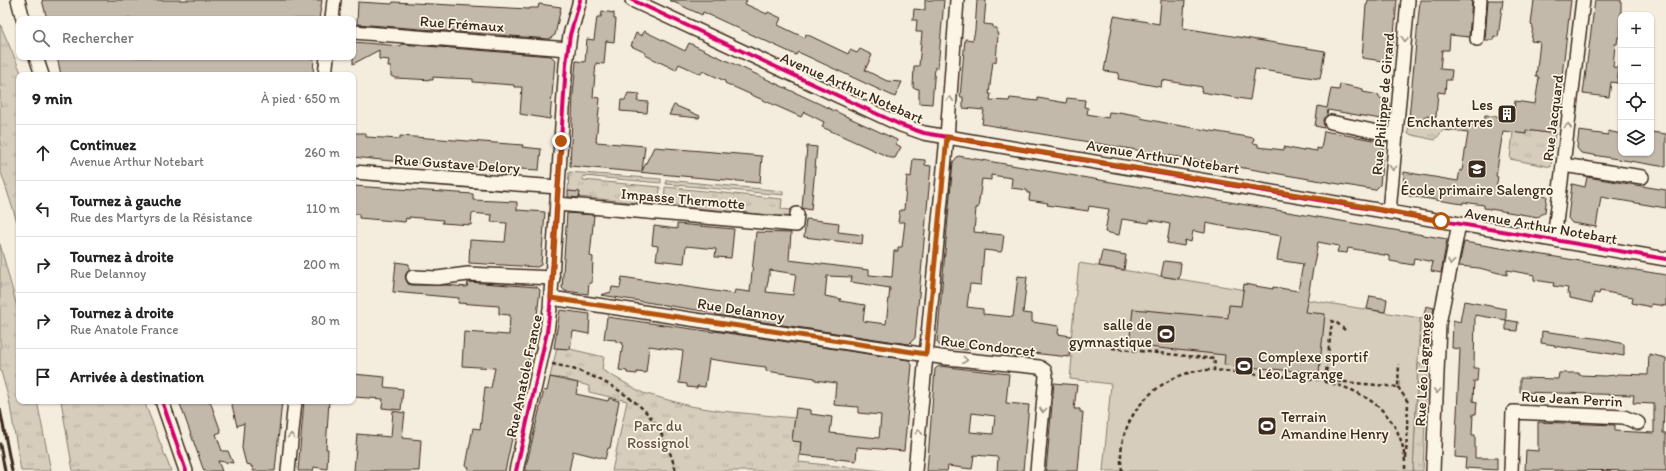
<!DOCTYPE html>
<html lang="fr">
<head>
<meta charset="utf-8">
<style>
  body { margin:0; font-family:Itim,sans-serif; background:#f2f2f2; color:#222 }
  .controls { position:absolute; right:12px; top:12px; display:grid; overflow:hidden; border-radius:8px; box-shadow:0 1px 3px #0004 }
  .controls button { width:36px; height:36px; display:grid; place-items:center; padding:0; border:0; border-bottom:1px solid #e0e0e0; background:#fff; color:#222; font:20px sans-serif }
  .stop { position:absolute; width:12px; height:12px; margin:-9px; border:3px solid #b45309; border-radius:50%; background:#fff }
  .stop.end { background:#b45309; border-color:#fff; box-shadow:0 1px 4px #0008 }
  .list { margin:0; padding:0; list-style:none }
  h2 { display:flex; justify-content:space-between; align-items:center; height:52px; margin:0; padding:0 16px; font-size:17px }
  h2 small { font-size:13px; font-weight:400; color:#767676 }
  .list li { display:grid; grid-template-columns:26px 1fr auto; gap:12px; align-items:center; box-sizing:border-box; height:56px; padding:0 16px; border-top:1px solid #e0e0e0 }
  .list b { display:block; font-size:15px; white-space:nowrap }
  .list p { margin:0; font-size:13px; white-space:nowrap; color:#767676 }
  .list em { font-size:13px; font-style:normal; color:#767676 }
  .icon { flex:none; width:22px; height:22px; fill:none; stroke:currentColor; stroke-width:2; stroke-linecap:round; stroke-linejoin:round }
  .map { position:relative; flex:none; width:1666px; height:471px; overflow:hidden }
  .search { position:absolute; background:#fff; box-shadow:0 1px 3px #0004; left:16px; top:16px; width:340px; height:44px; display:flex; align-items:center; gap:10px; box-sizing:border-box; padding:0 14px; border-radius:8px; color:#767676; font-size:15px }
  .panel { position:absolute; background:#fff; box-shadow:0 1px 3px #0004; left:16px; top:72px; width:340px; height:332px; border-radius:8px }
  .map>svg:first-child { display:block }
  .grass { fill:url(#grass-tufts); stroke:#887c6e }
  .pitch { fill:#d6cdbd; stroke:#887c6e }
  .building { fill:#c3b9aa; stroke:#3b2a1e; fill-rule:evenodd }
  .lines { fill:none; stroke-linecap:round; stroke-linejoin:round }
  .minor-casing { stroke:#3b2a1e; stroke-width:16 }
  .path { stroke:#3b2a1e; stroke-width:2.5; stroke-dasharray:4 3; stroke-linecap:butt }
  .minor { stroke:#fcf5e5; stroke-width:13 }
  .rail { stroke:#3b2a1e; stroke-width:3 }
  .cycleway-casing { stroke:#fcf5e5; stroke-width:6 }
  .cycleway { stroke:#d6006c; stroke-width:4 }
  .oneway { stroke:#9c9082 }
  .route { stroke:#b45309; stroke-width:5 }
  .labels { text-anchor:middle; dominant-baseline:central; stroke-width:3.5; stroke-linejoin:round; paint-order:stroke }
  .street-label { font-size:15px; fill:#3b2a1e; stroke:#fcf5e5 }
  .poi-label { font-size:15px; fill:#3b2a1e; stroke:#fcf5e5; text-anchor:end }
  .park-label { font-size:15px; fill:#625346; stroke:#fcf5e5 }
</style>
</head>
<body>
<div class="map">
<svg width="1666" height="471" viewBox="0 0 1666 471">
  <defs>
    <pattern id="grass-tufts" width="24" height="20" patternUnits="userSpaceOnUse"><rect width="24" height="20" fill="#d6cdbd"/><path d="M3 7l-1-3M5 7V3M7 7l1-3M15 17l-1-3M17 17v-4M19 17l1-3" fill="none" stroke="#b9b0a2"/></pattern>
  </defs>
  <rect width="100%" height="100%" fill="#f4eddd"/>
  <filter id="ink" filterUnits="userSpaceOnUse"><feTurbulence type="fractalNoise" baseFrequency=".025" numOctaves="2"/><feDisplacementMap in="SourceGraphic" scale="8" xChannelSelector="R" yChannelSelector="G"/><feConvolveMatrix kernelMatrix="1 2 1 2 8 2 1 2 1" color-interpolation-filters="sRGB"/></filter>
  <g filter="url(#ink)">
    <g class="grass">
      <polygon points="0,24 22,75 19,75 19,228 0,169"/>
      <polygon points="1409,118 1445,121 1444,129 1435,140 1408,134"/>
      <polygon points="1526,130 1555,134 1551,167 1510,159 1513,132 1526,134"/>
      <polygon points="569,172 661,179 661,183 583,176 583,180 660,187 659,205 579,197 579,192 568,191"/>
      <polygon points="666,180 783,191 783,195 666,184"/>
      <polygon points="665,187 782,199 781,209 791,210 790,217 664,205"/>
      <polygon points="0,244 19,314 19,401 37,401 51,471 21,471 9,400 0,368"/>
      <polygon points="1420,318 1431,320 1430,345 1428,347 1419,347"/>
      <polygon points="557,348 570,349 604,357 602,370 643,393 690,406 721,411 795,418 792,441 801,442 799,462 884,471 612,471 627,401 589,392 589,386 567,380 567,379 550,377"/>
      <polygon points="1418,363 1427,367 1423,471 1413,471"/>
      <polygon points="61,401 144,401 171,471 73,471"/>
    </g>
    <polygon class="pitch" points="1079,263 1420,318 1413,471 1103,471 1111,384 1070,379 1072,357 1070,357 1070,349"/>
    <g class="building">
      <polygon points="42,0 322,0 319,19 47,19"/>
      <polygon points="669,0 747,0 745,4 767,14 768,12 781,18 778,25 805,38 806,34 848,54 850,50 857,53 860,49 872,55 865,70 887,81 902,82 895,97 798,52 796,55 703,12 702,15"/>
      <polygon points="925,0 944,0 938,68 935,67 932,104 919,103 919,89 913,88 914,66 919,66 922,32 916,32 917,20 913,20 914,9 925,10"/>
      <polygon points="977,0 986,0 984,24 993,25 993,28 997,28 997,34 998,34 996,62 993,61 989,94 991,94 990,100 1009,101 1010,98 1038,101 1038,98 1066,103 1067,98 1085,100 1084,107 1088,108 1087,114 1108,118 1109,112 1119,113 1119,112 1141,116 1140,118 1176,125 1254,138 1253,143 1258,144 1258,147 1284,150 1284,147 1303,151 1304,149 1317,151 1317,148 1321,149 1324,131 1384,142 1380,185 1375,190 982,124 984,110 963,108 963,97 960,97 965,39 973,40 975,30"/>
      <polygon points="1161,0 1185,0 1183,28 1325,51 1320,79 1255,69 1250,100 1201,92 1202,87 1162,80 1161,87 1118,79 1119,73 1104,71 1114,16 1159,24"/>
      <polygon points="1368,0 1397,0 1393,46 1390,62 1362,58 1366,5 1367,5"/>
      <polygon points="1420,0 1472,0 1469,37 1450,35 1449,50 1442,50 1440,69 1452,70 1451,80 1446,80 1445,93 1438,92 1436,117 1425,116 1424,119 1409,118"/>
      <polygon points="1488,0 1503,0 1498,37 1494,36 1493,40 1485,40"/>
      <polygon points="1534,0 1571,0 1555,134 1526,130 1526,134 1503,131 1496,176 1498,177 1496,187 1547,196 1545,212 1538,217 1484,208 1484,205 1463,202 1463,204 1409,196 1403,188 1404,172 1458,181 1460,170 1462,171 1468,133 1444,130 1444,121 1484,125 1485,115 1513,118 1515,101 1535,104 1539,77 1536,77 1540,42 1531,41 1533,26 1531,25"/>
      <polygon points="1595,0 1621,0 1621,37 1618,37 1617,44 1615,44 1613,67 1619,68 1617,83 1611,82 1609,97 1583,94"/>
      <polygon points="358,2 392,4 393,2 529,9 530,8 538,8 539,4 561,7 555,35 549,39 357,24"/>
      <polygon points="602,11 614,13 614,19 616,19 614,42 606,41 604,64 596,63 593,97 600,98 596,142 645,146 642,171 654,147 762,156 760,183 570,166 573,95 576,61 585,62 587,39 594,40 597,17 601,17"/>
      <polygon points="644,31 685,51 689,43 897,140 896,144 901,147 895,158 891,158 822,127 824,122 804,112 801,117 725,83 725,81 703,71 701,74 679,64 676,70 645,55 646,53 631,46 636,33 642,36"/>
      <polygon points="353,42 401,46 401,44 551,56 555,60 550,119 520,114 522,87 514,87 514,85 473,82 473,79 449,78 433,77 433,80 395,78 391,76 391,67 388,67 389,60 379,59 379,50 353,64"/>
      <polygon points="57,57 314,57 313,75 61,75"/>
      <polygon points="1340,84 1363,89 1363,92 1379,95 1379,98 1388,99 1386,116 1381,119 1328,110 1327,115 1323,120 1324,128 1315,126 1318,106 1327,108 1331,89 1339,90"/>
      <polygon points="628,93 640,94 637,101 648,102 647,113 620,111 621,100 625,100"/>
      <polygon points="674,105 700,116 699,118 669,115"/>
      <polygon points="1579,131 1608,135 1608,131 1621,134 1621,153 1651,153 1651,132 1666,134 1666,167 1581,153 1577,148"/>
      <polygon points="353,133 366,133 366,137 400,139 400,136 523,145 522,147 541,149 539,170 445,165 432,163 410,163 353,157"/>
      <polygon points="807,146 817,147 811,210 802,208"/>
      <polygon points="958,156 1447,239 1441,273 1431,271 1433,262 1414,258 1413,265 1390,261 1390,256 1377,254 1377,253 1348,248 1347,253 1337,252 1339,246 1318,242 1305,312 1325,314 1319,373 1224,365 1225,355 1129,345 1133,309 1228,318 1229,305 1241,306 1244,284 1273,289 1273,287 1298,291 1303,264 1277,260 1281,236 1216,225 1206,223 1205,233 1193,231 1191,242 1185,240 1184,246 1167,243 1170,224 1150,220 1149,223 1122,219 1119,235 1105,232 1109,209 1089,206 1088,211 1047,205 1048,203 1029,200 1030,193 1027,193 1027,190 1011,188 1012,178 991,175 991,180 982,179 978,208 976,208 974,232 1004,235 1002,250 1001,252 984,250 981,285 970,284 967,307 983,309 983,314 1013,317 1018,276 1027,277 1023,313 1032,314 1032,322 1059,326 1058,334 1071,336 1069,357 976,347 966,350 940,346 937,342 953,162"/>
      <path d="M913,159L925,160V165L931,166L915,338L909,344L716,315V313L601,295L611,292L612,287L620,288L622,277L734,294L735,290L750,292L756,232L791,233L789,260L869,270V275L892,277L894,251H898V247H902L905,222H898L900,210H904L907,176L911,177ZM770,270L796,274L793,295L766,292ZM827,276L852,277L851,282L890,288L886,324L863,321L865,305L840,301L841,299L825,296Z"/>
      <polygon points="1587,177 1666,190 1666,208 1601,197 1596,227 1572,223 1568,218 1572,184 1585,187"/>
      <polygon points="353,186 473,194 473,200 517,202 517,210 545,212 541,265 537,267 469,263 470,240 505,242 507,223 491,222 492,215 472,213 471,225 442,223 443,220 409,217 409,219 406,218 405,222 359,218 359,214 353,214"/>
      <polygon points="568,191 580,192 579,198 568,197"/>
      <polygon points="567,213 594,215 590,256 593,257 592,283 589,283 588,294 565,291 562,288"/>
      <polygon points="806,219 839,223 838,232 863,235 862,244 804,237"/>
      <polygon points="677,224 734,229 731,258 715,257 716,249 686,246 684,263 656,260 658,246 652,245 654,226 677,229"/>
      <polygon points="1464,242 1666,275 1666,306 1651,304 1651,307 1632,303 1633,297 1600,291 1599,294 1594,293 1592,303 1570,298 1570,294 1567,293 1568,288 1553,286 1554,283 1534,280 1534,275 1507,270 1507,275 1479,268 1459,266"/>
      <polygon points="1102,251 1126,255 1124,270 1099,266"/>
      <polygon points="1164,261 1181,263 1179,279 1161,276"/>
      <polygon points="396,262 409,264 409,270 405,277 408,284 412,285 445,285 467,287 468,282 537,287 540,290 536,324 529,359 505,471 468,471 469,467 466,466 473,428 480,429 485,387 491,388 495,368 462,366 464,332 509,335 510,315 499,314 499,306 458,303 459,298 393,292"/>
      <polygon points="1370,296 1387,299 1385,312 1367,309"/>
      <polygon points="1464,301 1506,309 1506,320 1518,322 1517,331 1506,330 1506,320 1475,315 1474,368 1478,368 1477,381 1474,381 1473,401 1477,402 1476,414 1473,414 1472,435 1475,435 1475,458 1497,458 1497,470 1465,468 1466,458 1455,457 1460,349 1452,348 1453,320 1460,322"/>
      <polygon points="1426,306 1434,308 1432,320 1423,319"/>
      <polygon points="560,310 590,314 589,334 573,331 570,349 554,348"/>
      <polygon points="607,317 714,332 714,331 909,360 912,365 904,451 857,447 856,461 800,455 801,442 792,441 796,408 811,410 811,414 832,417 830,433 879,438 881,415 858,413 858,407 834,405 836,383 815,380 815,378 766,371 766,367 750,365 709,359 705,387 697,386 697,388 687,387 687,384 679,383 683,351 649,346 646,373 637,372 637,374 627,373 627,371 619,370 623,343 616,342 616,340 604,339"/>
      <polygon points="1542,331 1602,339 1624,344 1624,356 1568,347 1568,348 1554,346 1555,345 1541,343"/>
      <polygon points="1649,354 1666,358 1666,406 1664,406 1663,433 1666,433 1666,471 1525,470 1526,450 1538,451 1538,422 1615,425 1615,431 1654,433 1654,404 1633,403 1634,395 1520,392 1520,378 1558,379 1559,373 1579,373 1579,375 1605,376 1616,375 1617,374 1648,375"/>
      <path d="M939,366L1009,374L1006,403L1029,405L1023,471H997L998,457L974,455L972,469L948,466L947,471H927L935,369ZM972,413L995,416L993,434L970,432Z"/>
      <polygon points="353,374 385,377 384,387 403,389 401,410 382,408 383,399 353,397"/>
      <polygon points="550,377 578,383 576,394 608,401 609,398 619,401 610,448 608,448 605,459 573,451 569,471 525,471 544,390 547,391"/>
      <polygon points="1054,383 1077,385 1074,409 1080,409 1080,412 1083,412 1078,471 1046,471"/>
      <polygon points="179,401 210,401 221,432 216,434 222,451 228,451 233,463 218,461 222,471 204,471"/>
      <polygon points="231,401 282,401 275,471 253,471 253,467 251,467 251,465 246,464 242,448 244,423 237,426"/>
      <polygon points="304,401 329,401 326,449 328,449 327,469 314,467 313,471 298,471"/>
      <polygon points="393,411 405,413 402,438 421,440 419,471 354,471 357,434 391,437"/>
    </g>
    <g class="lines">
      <g class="minor-casing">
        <g id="minor">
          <polyline points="18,0 23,19"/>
          <polyline points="632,0 901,125 924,133 1666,259"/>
          <polyline points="332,19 334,0"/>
          <polyline points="353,32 568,49"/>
          <polyline points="1477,39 1480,0"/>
          <polyline points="36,57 42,75"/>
          <polyline points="325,75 327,57"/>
          <polyline points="1331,122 1396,136"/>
          <polyline points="1563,165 1642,177"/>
          <polyline points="353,172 558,187"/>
          <polyline points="557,204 796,225 797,214"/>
          <polyline points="1389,212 1408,0"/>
          <polyline points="1554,239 1583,0"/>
          <polyline points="413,277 437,278 468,274 553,278"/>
          <polyline points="551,298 947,358 1039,367 1045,371 1046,376 1037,471"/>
          <polyline points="162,401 186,471"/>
          <polyline points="288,471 295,401"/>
          <polyline points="516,471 547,332 550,308 566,64 570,35 580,0"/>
          <polyline points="915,471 947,137 957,0"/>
          <polyline points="1433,471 1439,324 1459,224"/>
          <polyline points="1511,471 1513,412 1624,417 1638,423"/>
        </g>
      </g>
      <g class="path">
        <path d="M1345,330L1336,322L1332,321L1325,382C1371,391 1407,421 1405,471"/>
        <polyline points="1112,348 1215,359 1214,370 1398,387 1399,364"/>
        <path d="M552,364C585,370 618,386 643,409C659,424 670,450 676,471"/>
        <polyline points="1398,387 1408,402 1406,458"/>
        <path d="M1122,471C1113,417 1161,368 1214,370"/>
      </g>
      <use href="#minor" class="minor"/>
      <g class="rail">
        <polyline points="0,409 12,471"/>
        <polyline points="0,444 5,471"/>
      </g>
      <g class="cycleway-casing">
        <g id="cycleway">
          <polyline points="632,0 901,125 924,133 1666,259"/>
          <polyline points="162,401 186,471"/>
          <polyline points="516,471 547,332 550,308 566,64 570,35 580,0"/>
        </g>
      </g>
      <use href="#cycleway" class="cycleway"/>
    </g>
    <defs><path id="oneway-chevron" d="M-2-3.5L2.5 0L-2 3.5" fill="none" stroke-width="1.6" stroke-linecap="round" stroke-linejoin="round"/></defs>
    <g class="oneway">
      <use href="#oneway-chevron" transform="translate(1405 39) rotate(95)"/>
      <use href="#oneway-chevron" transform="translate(950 99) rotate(-86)"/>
      <use href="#oneway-chevron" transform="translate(1568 126) rotate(-83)"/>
      <use href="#oneway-chevron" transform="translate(1393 168) rotate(95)"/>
      <use href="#oneway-chevron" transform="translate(1451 262) rotate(101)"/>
      <use href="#oneway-chevron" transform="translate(965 360) rotate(6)"/>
      <use href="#oneway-chevron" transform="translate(1437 391) rotate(93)"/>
      <use href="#oneway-chevron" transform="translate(1043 410) rotate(95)"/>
      <use href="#oneway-chevron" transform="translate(919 432) rotate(-85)"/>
      <use href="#oneway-chevron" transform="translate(291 436) rotate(-85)"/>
    </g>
  </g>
  <g class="lines" filter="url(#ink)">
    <polyline class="route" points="561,141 551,298 926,354 947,137 1328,200 1441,221"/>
  </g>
  <defs>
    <g id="building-square" transform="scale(1)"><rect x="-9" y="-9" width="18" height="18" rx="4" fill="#3b2a1e" stroke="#fcf5e5"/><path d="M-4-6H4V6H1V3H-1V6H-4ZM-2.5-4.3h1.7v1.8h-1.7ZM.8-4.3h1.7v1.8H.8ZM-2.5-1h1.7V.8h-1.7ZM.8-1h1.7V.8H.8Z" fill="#fff"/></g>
    <g id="school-square" transform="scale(1)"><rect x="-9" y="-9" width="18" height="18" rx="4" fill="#3b2a1e" stroke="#fcf5e5"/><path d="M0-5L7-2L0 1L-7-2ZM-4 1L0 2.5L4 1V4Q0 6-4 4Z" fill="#fff"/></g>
    <g id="stadium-square" transform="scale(1)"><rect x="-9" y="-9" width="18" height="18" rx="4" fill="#3b2a1e" stroke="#fcf5e5"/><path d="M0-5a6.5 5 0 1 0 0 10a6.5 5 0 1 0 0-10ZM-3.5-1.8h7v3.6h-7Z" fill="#fff"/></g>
  </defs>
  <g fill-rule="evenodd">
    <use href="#building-square" x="1507" y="114"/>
    <use href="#school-square" x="1477" y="169"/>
    <use href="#stadium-square" x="1166" y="334"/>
    <use href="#stadium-square" x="1244" y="366"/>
    <use href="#stadium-square" x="1267" y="426"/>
  </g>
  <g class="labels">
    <g class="street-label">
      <text transform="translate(462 24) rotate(4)">Rue Frémaux</text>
      <text transform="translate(852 88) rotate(24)">Avenue Arthur Notebart</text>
      <text transform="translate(1383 104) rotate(-85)">Rue Philippe de Girard</text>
      <text transform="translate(1553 118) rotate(-83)">Rue Jacquard</text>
      <text transform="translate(1163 157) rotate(9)">Avenue Arthur Notebart</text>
      <text transform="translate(457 164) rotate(4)">Rue Gustave Delory</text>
      <text transform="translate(683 199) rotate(5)">Impasse Thermotte</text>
      <text transform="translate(1541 226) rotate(10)">Avenue Arthur Notebart</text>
      <text transform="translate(741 310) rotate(9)">Rue Delannoy</text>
      <text transform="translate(988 346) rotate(7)">Rue Condorcet</text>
      <text transform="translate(1423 370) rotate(-87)">Rue Léo Lagrange</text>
      <text transform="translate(524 376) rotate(-78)">Rue Anatole France</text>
      <text transform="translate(1572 399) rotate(3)">Rue Jean Perrin</text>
    </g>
    <g class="poi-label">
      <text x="1493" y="105">Les<tspan x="1493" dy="17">Enchanterres</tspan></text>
      <text x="1477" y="190" text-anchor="middle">École primaire Salengro</text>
      <text x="1152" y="325">salle de<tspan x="1152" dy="17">gymnastique</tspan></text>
      <text x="1258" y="357" text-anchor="start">Complexe sportif<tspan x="1258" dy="17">Léo Lagrange</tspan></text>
      <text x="1281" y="417" text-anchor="start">Terrain<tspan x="1281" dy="17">Amandine Henry</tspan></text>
    </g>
    <g class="park-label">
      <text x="658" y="426">Parc du<tspan x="658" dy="17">Rossignol</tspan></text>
    </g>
  </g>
</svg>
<div class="controls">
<button>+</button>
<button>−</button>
<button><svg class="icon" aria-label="locate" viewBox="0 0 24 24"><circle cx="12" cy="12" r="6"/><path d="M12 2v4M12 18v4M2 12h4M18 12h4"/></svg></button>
<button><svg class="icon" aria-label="layers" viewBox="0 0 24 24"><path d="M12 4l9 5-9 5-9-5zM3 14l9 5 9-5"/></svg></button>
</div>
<div class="stop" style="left:1441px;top:221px"></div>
<div class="stop end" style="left:561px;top:141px"></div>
<div class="search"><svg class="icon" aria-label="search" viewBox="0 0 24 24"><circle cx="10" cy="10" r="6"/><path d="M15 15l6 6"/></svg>Rechercher</div>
<section class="panel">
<h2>9 min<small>À pied · 650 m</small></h2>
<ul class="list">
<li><svg class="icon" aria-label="ahead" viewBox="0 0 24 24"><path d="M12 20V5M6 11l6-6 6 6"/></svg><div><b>Continuez</b><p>Avenue Arthur Notebart</p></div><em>260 m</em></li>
<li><svg class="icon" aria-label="left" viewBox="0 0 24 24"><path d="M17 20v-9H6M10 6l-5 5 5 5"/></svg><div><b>Tournez à gauche</b><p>Rue des Martyrs de la Résistance</p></div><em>110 m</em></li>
<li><svg class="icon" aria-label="right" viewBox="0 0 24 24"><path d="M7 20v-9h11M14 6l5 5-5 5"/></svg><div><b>Tournez à droite</b><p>Rue Delannoy</p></div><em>200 m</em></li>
<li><svg class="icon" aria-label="right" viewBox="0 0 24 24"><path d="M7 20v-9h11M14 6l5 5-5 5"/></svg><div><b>Tournez à droite</b><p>Rue Anatole France</p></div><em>80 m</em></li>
<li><svg class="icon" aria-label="arrive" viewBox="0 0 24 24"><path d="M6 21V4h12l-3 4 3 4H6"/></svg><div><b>Arrivée à destination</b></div></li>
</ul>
</section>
</div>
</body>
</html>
